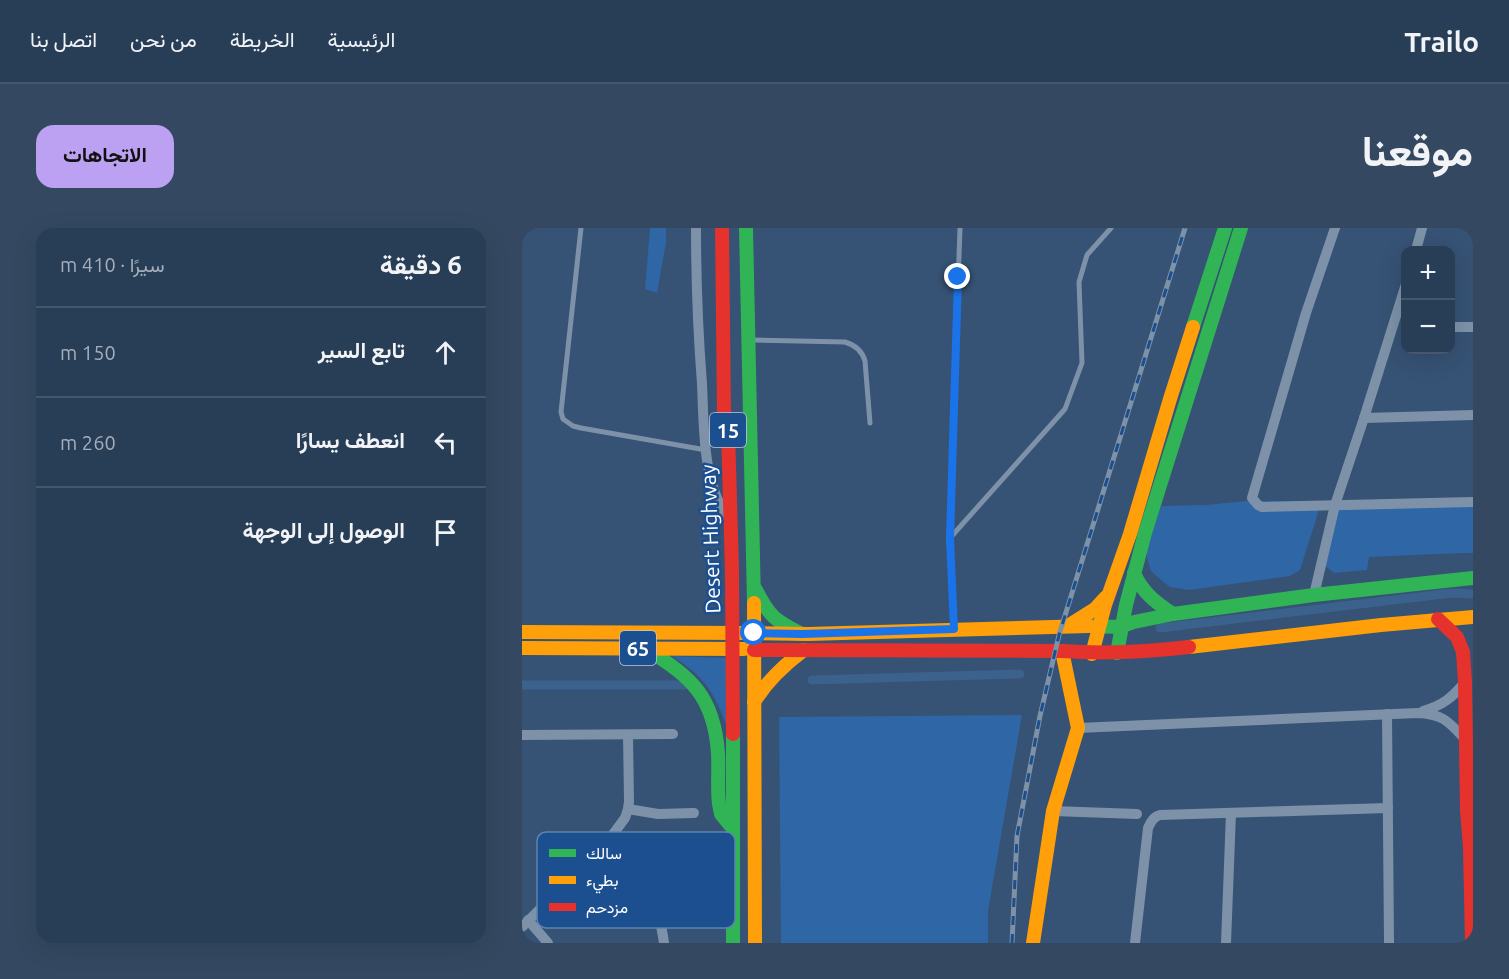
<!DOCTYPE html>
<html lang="ar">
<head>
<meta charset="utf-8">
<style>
  body { margin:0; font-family:Ubuntu,Vazirmatn,sans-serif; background:#344961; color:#f1f3f6; direction:rtl }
  .controls { position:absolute; right:18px; top:18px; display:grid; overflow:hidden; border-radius:12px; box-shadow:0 6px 24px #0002 }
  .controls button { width:54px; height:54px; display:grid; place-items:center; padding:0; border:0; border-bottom:2px solid #44576d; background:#283e57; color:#f1f3f6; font:30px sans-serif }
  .stop { position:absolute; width:18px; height:18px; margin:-14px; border:4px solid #1a73e8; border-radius:50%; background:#fff }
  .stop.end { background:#1a73e8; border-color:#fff; box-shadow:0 2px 6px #0008 }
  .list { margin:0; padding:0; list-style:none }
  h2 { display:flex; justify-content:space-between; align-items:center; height:78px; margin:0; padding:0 24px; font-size:26px }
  h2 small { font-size:20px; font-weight:400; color:#a5aeba }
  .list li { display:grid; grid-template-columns:39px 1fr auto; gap:18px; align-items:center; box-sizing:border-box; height:90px; padding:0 24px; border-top:2px solid #44576d }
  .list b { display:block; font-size:22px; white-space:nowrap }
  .list em { font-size:20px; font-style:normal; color:#a5aeba }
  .icon { flex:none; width:33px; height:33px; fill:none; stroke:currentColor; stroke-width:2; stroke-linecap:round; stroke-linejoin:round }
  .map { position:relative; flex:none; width:951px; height:715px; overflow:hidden; direction:ltr; border-radius:18px }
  header { display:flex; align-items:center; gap:36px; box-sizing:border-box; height:84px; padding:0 30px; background:#283e57; border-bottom:2px solid #44576d }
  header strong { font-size:28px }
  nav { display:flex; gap:33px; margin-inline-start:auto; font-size:21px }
  .intro { display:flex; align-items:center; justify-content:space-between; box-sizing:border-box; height:144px; padding:0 36px }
  h1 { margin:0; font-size:42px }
  .button { padding:15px 27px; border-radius:18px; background:#bca0f2; color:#111; font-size:21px; font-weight:700 }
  main { display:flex; gap:36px; padding:0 36px }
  aside { flex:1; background:#283e57; border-radius:18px; box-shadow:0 6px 24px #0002 }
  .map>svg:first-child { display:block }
  .green { fill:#2f66a5 }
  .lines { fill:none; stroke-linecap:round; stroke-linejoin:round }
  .canal { stroke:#3b618d; stroke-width:9 }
  .lane { stroke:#7d92a8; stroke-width:5 }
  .street { stroke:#7d92a8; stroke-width:10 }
  .fast { stroke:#30b455; stroke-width:14 }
  .slow { stroke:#ff9f0a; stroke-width:14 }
  .jam { stroke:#e5322d; stroke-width:14 }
  .rail-casing { stroke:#7e92a7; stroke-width:5 }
  .rail { stroke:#1b4f8f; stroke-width:3; stroke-dasharray:9; stroke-linecap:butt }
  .route { stroke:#1a73e8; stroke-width:8 }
  .labels { text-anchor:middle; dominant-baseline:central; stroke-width:5; stroke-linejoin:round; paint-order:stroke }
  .shield { fill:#1b4f8f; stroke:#bbcadd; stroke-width:1.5 }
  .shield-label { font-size:20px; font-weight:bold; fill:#fff }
  .street-label { font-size:21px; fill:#fff; stroke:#1b4f8f }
  .key { fill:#1b4f8f; stroke:#5f84b1; stroke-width:1.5 }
  .key-label { font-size:16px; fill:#fff }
</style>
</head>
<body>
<header>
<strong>Trailo</strong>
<nav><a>الرئيسية</a><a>الخريطة</a><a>من نحن</a><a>اتصل بنا</a></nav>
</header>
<div class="intro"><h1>موقعنا</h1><a class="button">الاتجاهات</a></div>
<main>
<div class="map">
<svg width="951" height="715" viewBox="0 0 951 715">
  <rect width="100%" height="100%" fill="#365274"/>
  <g class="green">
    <polygon points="128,0 144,0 144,15 135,65 123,61"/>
    <polygon points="725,273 792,273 797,282 778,342 768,348 667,362 648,359 639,352 629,343 625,330 625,319 639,278 684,277"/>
    <polygon points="951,275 951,325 940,325 847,329 845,342 812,345 802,337 816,281"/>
    <path d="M150,428L206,430V502C192,464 184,450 150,428Z"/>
    <polygon points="500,487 466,683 466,715 259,715 257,489"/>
  </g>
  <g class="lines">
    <g class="canal">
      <polyline points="638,400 930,365 951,366"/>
      <polyline points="290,452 498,446"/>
      <polyline points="0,457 162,457"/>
    </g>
    <g class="lane">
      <polyline points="59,0 39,184 41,191 51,198 59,200 184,222"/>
      <path d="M231,112L323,114C333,117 340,122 343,133L348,195"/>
      <polyline points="428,310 543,181 560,135 557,54 565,27 589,0"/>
      <polyline points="432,400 427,311 438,0"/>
    </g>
    <g class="street">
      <path d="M174,0C174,52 176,104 180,156C182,196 180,256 206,289"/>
      <polyline points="813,0 784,85 730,270 736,277 740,279 951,274"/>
      <polyline points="894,22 900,0"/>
      <polyline points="928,99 951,99"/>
      <polyline points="842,190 951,187"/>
      <polyline points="792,367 813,277 842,190 884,56"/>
      <path d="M901,483C921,477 930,470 943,454"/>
      <polyline points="865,486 867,715"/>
      <path d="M556,500L895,485C921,486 926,493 944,512"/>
      <polyline points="0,507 151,506"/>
      <polyline points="106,581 136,586 172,585"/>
      <polyline points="531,583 615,586"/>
      <path d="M86,613C122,644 136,669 142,715"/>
      <polyline points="6,692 26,715"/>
      <polyline points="0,699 86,613 103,590 106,581 107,573 106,507"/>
      <path d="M613,715L626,600C629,594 631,589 638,587L866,580"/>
      <polyline points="704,715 709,585"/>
    </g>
    <g class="fast">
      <polyline points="224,0 232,375"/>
      <polyline points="671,99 703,0"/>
      <path d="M612,345C620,364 634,375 651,386"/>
      <path d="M234,362C247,388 253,393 280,406"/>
      <polyline points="567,398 598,399 612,394 651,386 792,367 951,350"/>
      <path d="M124,421C170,449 192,469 196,525C197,542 195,559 197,576L199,586L208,597"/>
      <polyline points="595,425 604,377 623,305 719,0"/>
      <polyline points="211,506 211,715"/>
    </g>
    <g class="slow">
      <polyline points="232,375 233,715"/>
      <polyline points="546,398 573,381 584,369"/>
      <polyline points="0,404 223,405"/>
      <polyline points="232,405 286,406 567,398"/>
      <polyline points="667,419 859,397 951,389"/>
      <polyline points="0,420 222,421"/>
      <polyline points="570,426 583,377 608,306 648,171 671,99"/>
      <path d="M232,474C245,453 262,437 282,422"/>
      <polyline points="511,715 531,583 556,500 540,423"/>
    </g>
    <g class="jam">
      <polyline points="200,0 202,184 206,202 210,343 211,506"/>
      <polyline points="916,391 935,409 941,424 943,454 945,582 948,620 950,715"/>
      <path d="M232,422L540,423C583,426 625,424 667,419"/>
    </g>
    <g class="rail-casing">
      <polyline id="rail" points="490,715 495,608 518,488 537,407 663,0"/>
    </g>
    <use href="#rail" class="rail"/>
  </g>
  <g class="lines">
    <polyline class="route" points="232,405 280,406 432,401 428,311 436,49"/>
  </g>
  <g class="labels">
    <g class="shield">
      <rect x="188" y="185" width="36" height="34" rx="4.5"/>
      <rect x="98" y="403" width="36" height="34" rx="4.5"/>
    </g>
    <g class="shield-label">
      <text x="206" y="202">15</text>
      <text x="116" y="420">65</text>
    </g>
    <g class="street-label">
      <text transform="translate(188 311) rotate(-92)">Desert Highway</text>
    </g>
  </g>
  <rect x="15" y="604" width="198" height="96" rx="9" class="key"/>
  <rect x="27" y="621" width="27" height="8" fill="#30b455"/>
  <rect x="27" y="648" width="27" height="8" fill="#ff9f0a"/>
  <rect x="27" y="675" width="27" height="8" fill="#e5322d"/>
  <g class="key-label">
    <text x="64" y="631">سالك</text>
    <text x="64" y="658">بطيء</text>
    <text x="64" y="685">مزدحم</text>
  </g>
</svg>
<div class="controls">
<button>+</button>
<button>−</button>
</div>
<div class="stop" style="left:232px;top:405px"></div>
<div class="stop end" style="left:436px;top:49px"></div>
</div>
<aside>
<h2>6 دقيقة<small>سيرًا · 410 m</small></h2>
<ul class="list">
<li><svg class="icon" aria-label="ahead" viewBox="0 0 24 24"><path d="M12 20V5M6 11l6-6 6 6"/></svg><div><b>تابع السير</b></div><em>150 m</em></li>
<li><svg class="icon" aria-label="left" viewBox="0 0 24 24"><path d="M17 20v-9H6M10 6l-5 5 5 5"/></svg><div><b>انعطف يسارًا</b></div><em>260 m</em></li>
<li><svg class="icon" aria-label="arrive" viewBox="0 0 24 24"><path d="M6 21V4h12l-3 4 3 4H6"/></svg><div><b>الوصول إلى الوجهة</b></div></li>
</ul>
</aside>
</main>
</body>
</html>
